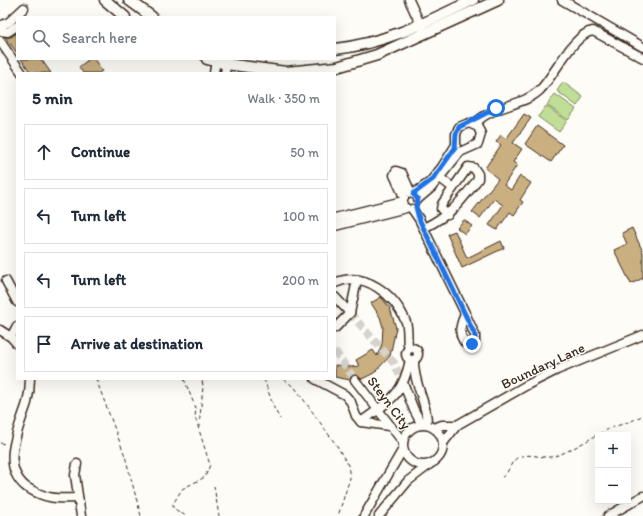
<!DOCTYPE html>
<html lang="en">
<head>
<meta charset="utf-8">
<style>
  body { margin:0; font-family:Itim,sans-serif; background:#f6f6f7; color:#1f2937 }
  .controls { position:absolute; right:12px; bottom:12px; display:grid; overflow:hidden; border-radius:0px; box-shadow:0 4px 16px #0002 }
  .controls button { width:36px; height:36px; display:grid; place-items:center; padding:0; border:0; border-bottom:1px solid #e0e1e3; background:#fff; color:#1f2937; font:20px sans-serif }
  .stop { position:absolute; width:12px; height:12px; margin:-9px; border:3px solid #1a73e8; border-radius:50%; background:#fff }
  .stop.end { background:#1a73e8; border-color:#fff; box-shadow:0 1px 4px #0008 }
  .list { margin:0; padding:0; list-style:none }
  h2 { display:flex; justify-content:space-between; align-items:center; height:52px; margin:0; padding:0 16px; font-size:17px }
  h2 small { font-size:13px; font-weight:400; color:#747a83 }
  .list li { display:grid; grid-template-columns:26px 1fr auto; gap:12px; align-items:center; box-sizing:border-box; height:56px; margin:0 8px 8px; padding:0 8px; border:1px solid #e0e1e3; border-radius:0px }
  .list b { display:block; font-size:15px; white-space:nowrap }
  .list em { font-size:13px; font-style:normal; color:#747a83 }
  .icon { flex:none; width:22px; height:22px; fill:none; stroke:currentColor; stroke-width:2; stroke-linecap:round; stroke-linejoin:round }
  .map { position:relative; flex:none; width:643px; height:516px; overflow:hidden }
  .search { position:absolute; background:#fff; box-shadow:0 4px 16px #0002; left:16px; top:16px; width:320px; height:44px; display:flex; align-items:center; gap:10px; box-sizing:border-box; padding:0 14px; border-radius:0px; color:#747a83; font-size:15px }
  .panel { position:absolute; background:#fff; box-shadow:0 4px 16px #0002; left:16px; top:72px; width:320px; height:308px; border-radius:0px }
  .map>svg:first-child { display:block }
  .green { fill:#c0de96; stroke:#7e845a }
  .building { fill:#caaf80; stroke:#3b2a1e }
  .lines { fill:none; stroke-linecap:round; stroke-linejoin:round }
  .minor-tunnel { stroke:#d6d2cc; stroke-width:8; stroke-dasharray:8 4; stroke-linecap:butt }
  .minor-casing { stroke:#3b2a1e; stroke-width:11 }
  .major-casing { stroke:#3b2a1e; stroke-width:13 }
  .path { stroke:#3b2a1e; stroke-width:1; stroke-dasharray:4 3; stroke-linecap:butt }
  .minor { stroke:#fdfcf7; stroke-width:8 }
  .major { stroke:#fdfcf7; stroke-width:10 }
  .route { stroke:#1a73e8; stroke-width:5 }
  .labels { text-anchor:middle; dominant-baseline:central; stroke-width:3; stroke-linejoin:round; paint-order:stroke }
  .street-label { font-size:14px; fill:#3b2a1e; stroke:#fdfcf7 }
</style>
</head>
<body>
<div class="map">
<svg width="643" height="516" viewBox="0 0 643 516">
  <rect width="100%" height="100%" fill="#fdfcf7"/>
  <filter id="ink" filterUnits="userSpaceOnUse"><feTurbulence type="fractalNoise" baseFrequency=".025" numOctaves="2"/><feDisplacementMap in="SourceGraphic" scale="8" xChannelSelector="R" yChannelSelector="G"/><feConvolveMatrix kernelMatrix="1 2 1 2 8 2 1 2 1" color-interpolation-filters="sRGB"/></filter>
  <g filter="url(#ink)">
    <g class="green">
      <polygon points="563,82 583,97 577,106 557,91"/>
      <polygon points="555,94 576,109 568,120 547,105"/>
      <polygon points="546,106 567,121 559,132 538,117"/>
    </g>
    <g class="building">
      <polygon points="17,33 17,53 5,37 11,37"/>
      <polygon points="21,59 41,59 51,73 31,73"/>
      <polygon points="89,59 94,59 102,71 99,73 83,73 79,67"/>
      <polygon points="524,114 531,118 513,143 522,149 513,162 517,165 504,185 511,190 520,176 531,183 520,200 523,202 514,215 510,212 497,230 489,225 503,205 494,199 480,218 472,212 498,179 485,168 501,145 496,142 501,135 506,139"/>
      <polygon points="537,126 563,145 551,162 525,144"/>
      <polygon points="464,220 472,226 465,234 457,228"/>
      <polygon points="632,228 643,252 643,278 631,284 614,250 627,244 622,233"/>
      <polygon points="455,231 467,258 501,241 504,248 462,268 447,234"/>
      <polygon points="381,297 390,308 396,328 390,356 374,373 362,379 355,375 351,376 350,380 335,377 335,365 351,367 359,366 356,360 373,350 377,356 382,344 383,327 380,317 371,303"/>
    </g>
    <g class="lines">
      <g class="minor-tunnel">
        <polyline points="350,313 394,363 404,385"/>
        <polyline points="335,351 355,380"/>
      </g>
      <g class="minor-casing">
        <g id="minor">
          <polyline points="409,0 423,30"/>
          <polyline points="562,0 643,47"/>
          <polyline points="0,26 9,22 24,8"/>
          <polyline points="0,31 8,32 17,26"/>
          <polyline points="0,41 22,73"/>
          <polyline points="214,73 216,59"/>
          <polyline points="225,73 227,59"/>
          <path d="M475,124C491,105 522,107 540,90C554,76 574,33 593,31L643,58"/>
          <polyline points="440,178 453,188"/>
          <polyline points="413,194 430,182 442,167 456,145 456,134 459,127 469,123 478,127 481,134 478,144 460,152 431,188 418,199"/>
          <polyline points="404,197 394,175 396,171 402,173 411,193"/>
          <path d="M412,209L419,219L465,313L475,335V341L472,344L465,343C457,333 461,324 465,313"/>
          <polyline points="335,218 403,201"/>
          <polyline points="335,226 406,208"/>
          <path d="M424,228C453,213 458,205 478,179V174L474,168L468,167L442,204L441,209L448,215"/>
          <polyline points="6,281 17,302"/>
          <path d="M335,283C365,270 395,295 406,322C409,331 406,340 409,349"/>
          <polyline points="335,297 350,313"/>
          <polyline points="335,328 350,313 357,280"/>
          <polyline points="0,330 11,337 17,344"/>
          <polyline points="11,337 17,326"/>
          <circle cx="412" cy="354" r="6"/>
          <path d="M414,361C413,384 428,403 427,425"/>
          <path d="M30,379C30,387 29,395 27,403C18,431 0,466 26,487C46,499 55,499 78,498"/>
          <polyline points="315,379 345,395 351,402 356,416 361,422 389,426"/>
          <polyline points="355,380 403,442"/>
          <polyline points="404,385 414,410 422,425"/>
          <path d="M361,422C389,401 402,397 410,360"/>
          <circle cx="423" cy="445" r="20"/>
          <polyline points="434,428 442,425 457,425"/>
          <polyline points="443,443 457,425 527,385 557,370 643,335"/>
          <polyline points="77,464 75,475 81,516"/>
          <polyline points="364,516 403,449"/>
          <polyline points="379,516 408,481 429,465"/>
          <polyline points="608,516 643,496"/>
        </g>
      </g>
      <g class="major-casing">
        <g id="major">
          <polyline points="105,0 125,17"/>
          <polyline points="129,0 152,17"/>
          <path d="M335,49C384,44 429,21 473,0"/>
          <polyline points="207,59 226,64 286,72 337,67 377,55 498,0"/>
        </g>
      </g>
      <g class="path">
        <polyline points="96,379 125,456 141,516"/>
        <polyline points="184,379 196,409 195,417 210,465 205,477 182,489 173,504 173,508 186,516"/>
        <polyline points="264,379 274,408 280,419"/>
        <polyline points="284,379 296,389 337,446 348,465 350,478 338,516"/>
        <polyline points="199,427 203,387 202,379"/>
        <polyline points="0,443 6,444"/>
        <path d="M502,477C510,473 509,463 517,458C527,452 540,458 550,457C569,454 592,436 609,429C620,424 633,422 643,415"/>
        <polyline points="214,486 219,516"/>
      </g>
      <use href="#minor" class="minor"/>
      <use href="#major" class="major"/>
    </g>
  </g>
  <g class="lines" filter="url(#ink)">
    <polyline class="route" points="472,344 475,341 475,335 419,219 416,207 418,199 413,194 433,179 455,148 456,134 459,127 496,108"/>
  </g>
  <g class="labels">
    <g class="street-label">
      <text transform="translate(543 366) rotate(-25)">Boundary Lane</text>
      <text transform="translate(389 403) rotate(53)">Steyn City</text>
    </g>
  </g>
</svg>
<div class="controls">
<button>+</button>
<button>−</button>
</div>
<div class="stop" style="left:496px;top:108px"></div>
<div class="stop end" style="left:472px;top:344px"></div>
<div class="search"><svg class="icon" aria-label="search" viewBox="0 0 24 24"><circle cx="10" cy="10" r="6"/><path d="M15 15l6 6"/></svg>Search here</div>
<section class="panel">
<h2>5 min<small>Walk · 350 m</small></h2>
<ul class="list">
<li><svg class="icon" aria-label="ahead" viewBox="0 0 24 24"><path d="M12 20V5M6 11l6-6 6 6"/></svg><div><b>Continue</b></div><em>50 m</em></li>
<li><svg class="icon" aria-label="left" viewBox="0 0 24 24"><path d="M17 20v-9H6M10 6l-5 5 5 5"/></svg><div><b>Turn left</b></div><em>100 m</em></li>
<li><svg class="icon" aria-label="left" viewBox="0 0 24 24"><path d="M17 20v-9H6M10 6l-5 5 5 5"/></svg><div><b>Turn left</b></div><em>200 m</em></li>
<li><svg class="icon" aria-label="arrive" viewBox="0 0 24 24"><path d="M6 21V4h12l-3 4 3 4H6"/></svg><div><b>Arrive at destination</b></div></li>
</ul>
</section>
</div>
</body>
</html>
